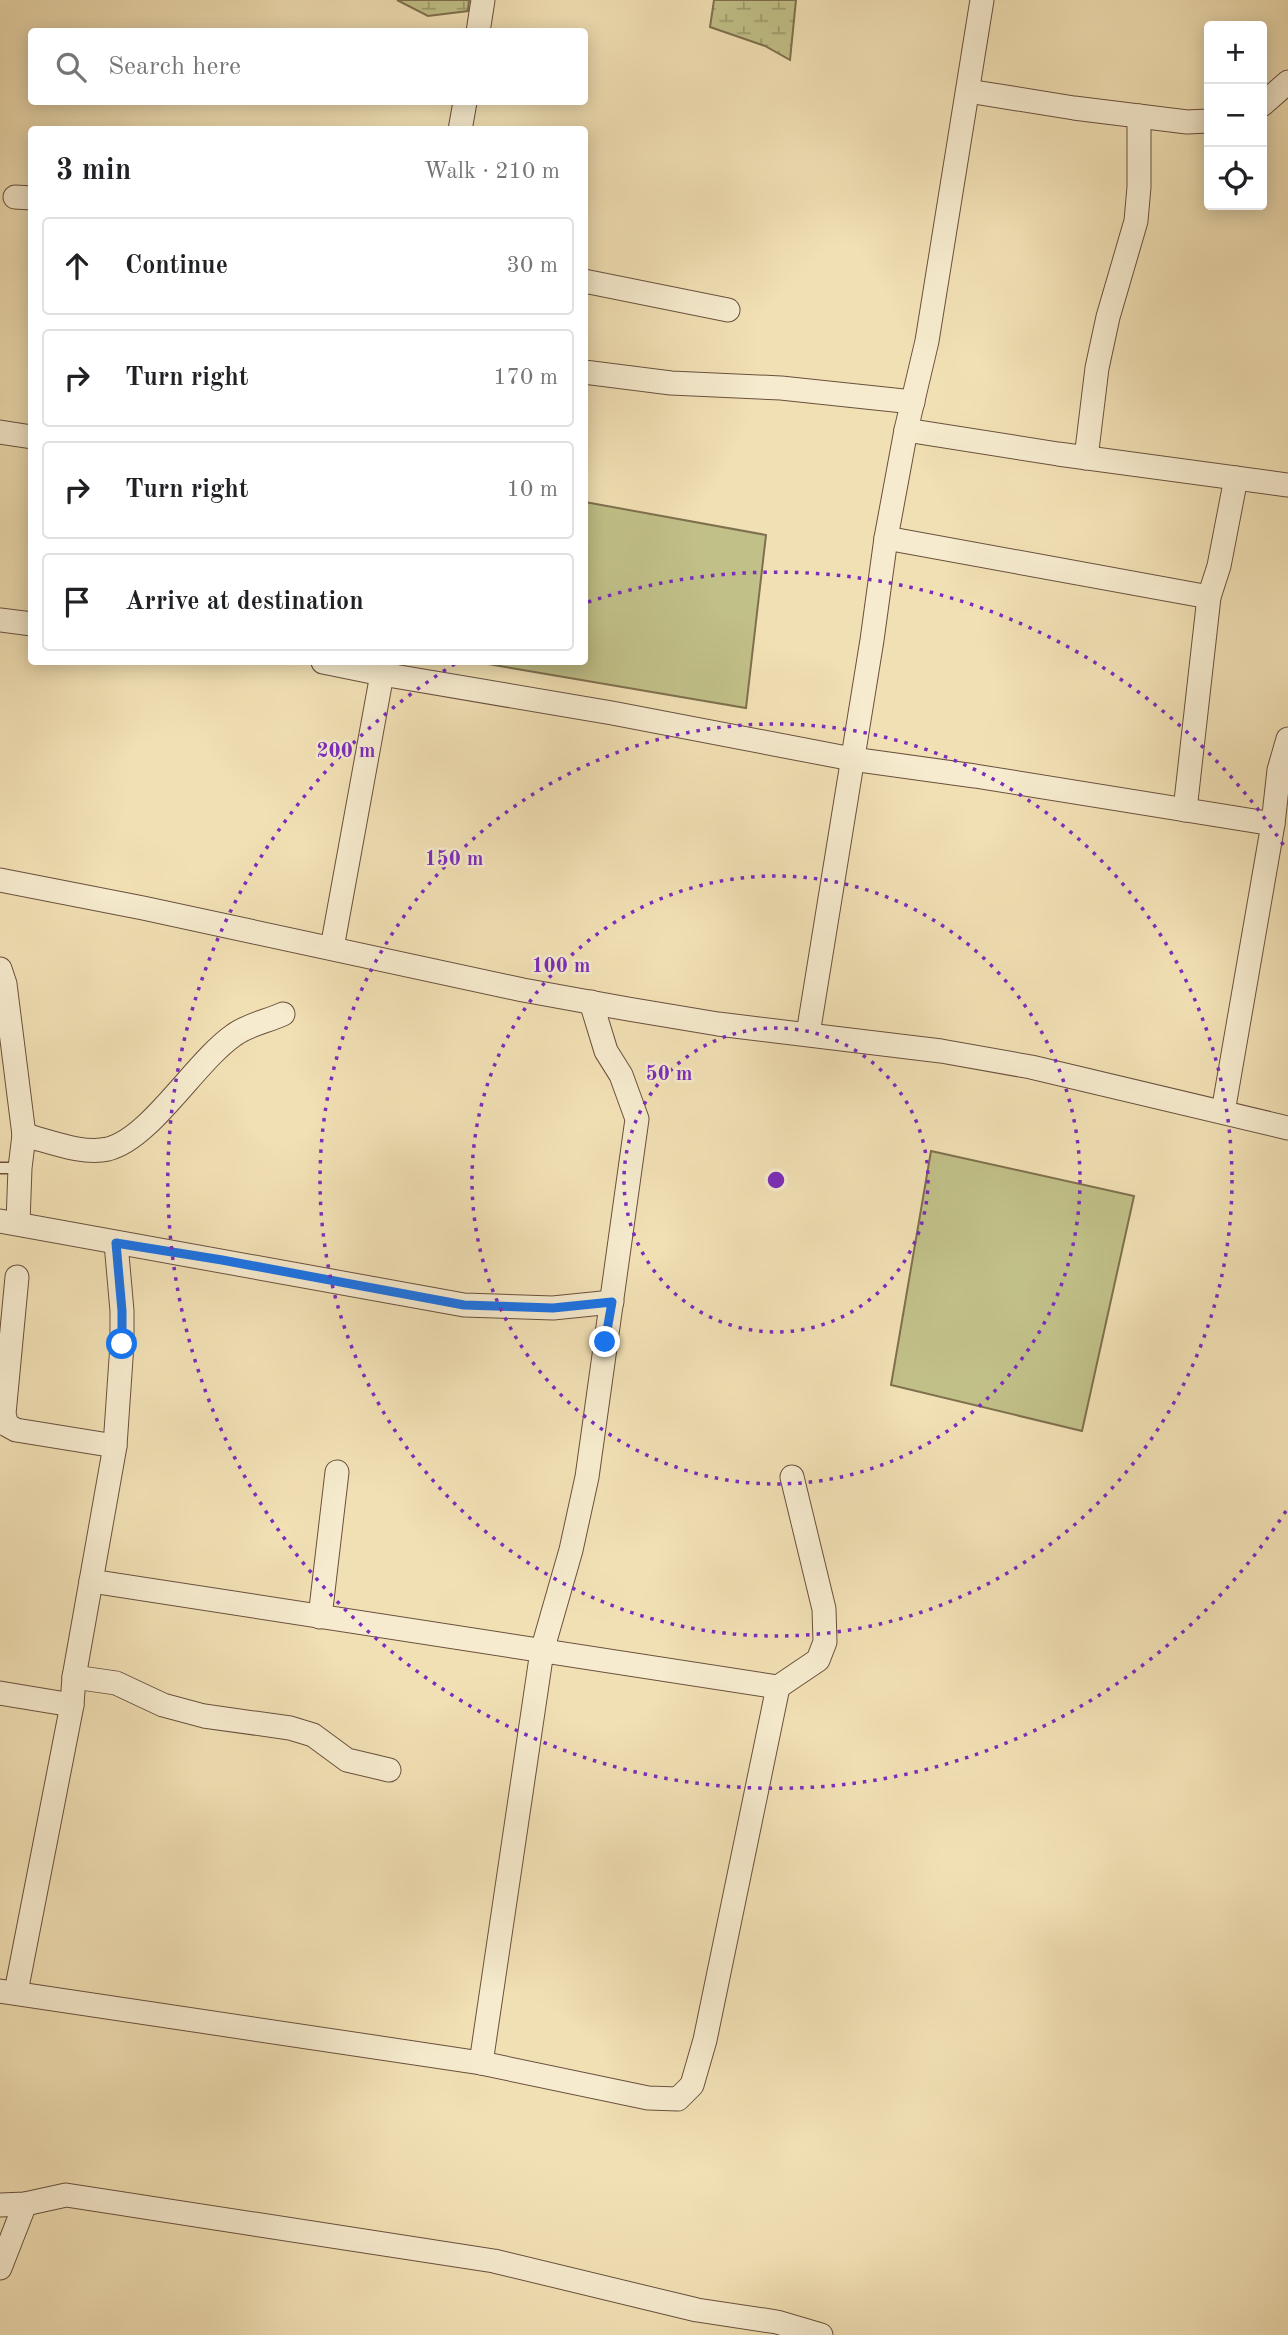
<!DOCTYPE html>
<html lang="en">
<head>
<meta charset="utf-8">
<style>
  body { margin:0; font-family:"Old Standard TT",serif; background:#f6f6f6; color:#202124 }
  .controls { position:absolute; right:21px; top:21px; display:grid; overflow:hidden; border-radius:7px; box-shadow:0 4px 18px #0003 }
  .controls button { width:63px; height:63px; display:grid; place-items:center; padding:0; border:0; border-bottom:2px solid #e0e0e0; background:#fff; color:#202124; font:35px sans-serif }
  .stop { position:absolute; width:21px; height:21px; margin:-16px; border:5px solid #1a73e8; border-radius:50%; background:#fff }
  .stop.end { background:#1a73e8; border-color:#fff; box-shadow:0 2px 7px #0008 }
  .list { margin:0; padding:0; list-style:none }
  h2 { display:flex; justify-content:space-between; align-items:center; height:91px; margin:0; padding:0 28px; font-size:30px }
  h2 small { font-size:23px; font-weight:400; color:#757577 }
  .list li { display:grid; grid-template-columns:46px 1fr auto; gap:21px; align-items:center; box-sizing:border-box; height:98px; margin:0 14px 14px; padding:0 14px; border:2px solid #e0e0e0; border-radius:7px }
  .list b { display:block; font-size:26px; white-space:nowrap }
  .list em { font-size:23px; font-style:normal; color:#757577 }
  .icon { flex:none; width:38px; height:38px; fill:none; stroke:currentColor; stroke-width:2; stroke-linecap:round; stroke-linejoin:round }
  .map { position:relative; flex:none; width:1288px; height:2335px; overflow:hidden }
  .search { position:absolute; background:#fff; box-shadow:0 4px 18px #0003; left:28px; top:28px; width:560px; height:77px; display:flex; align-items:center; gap:18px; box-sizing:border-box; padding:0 24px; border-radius:7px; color:#757577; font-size:26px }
  .panel { position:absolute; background:#fff; box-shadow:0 4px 18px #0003; left:28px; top:126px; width:560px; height:539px; border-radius:7px }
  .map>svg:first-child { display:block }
  .wetland { fill:url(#wetland-marsh); stroke:#7f704e; stroke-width:2 }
  .garden { fill:#c1c088; stroke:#7f704e; stroke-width:2 }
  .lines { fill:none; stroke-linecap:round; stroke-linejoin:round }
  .lane-casing { stroke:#6a503d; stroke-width:13 }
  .street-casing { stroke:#6a503d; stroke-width:25 }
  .lane { stroke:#f6ebce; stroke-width:10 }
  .street { stroke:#f6ebce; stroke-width:23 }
  .route { stroke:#1a73e8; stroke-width:9 }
  .ring { fill:none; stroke:#7b2cbf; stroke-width:3.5; stroke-dasharray:3.5 7 }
  .centre { fill:#7b2cbf; stroke:#f6ebce; stroke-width:3.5 }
  .ring-label { font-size:21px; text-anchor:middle; font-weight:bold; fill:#7b2cbf; stroke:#f6ebce; stroke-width:5; stroke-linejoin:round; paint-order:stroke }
</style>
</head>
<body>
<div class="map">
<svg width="1288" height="2335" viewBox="0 0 1288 2335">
  <defs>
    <pattern id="wetland-marsh" width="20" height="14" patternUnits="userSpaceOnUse" patternTransform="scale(1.75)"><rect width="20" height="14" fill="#c1c088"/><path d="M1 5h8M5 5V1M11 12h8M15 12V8" fill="none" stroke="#9e9c6e"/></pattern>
  </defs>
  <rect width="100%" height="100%" fill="#f1e0b4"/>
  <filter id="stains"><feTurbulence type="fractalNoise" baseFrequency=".00286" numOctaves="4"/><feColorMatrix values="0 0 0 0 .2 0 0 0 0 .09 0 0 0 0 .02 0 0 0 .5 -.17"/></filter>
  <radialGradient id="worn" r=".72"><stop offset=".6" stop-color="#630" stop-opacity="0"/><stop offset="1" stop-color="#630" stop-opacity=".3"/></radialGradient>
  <g class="wetland">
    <polygon points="397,0 469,0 468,11 428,16"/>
    <polygon points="714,0 796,0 790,60 765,46 710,27"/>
  </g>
  <g class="garden">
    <polygon points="585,502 766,535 746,708 476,662 584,662"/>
    <polygon points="931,1151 1134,1196 1082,1431 891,1385"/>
  </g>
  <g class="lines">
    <g class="lane-casing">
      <polyline id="lane" points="0,1168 20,1168"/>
    </g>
    <g class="street-casing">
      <g id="street">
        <polyline points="478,32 483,0"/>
        <polyline points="968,91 1074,108 1187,122 1209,121"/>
        <polyline points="1262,105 1288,82"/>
        <polyline points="460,130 465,102"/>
        <polyline points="15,197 32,198"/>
        <polyline points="584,281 728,310"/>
        <polyline points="584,372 671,383 781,388 913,402"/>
        <polyline points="906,430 1058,454 1288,485"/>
        <polyline points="0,432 32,437"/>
        <polyline points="1086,458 1097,368 1108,317 1136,221 1139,187 1139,116"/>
        <polyline points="886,538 1209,597"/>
        <polyline points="0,620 32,624"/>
        <polyline points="323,662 382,674 612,713 852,759 975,776 1273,824"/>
        <polyline points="1185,810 1209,597 1219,566 1236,478"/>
        <polyline points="0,880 143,908 523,990 628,1009 718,1024 941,1051 1031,1067 1288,1128"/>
        <polyline points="332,948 382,674 382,662"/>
        <polyline points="0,969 5,984 24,1135 20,1168 18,1223"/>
        <polyline points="808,1034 872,640 886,538 906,430 927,341 982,0"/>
        <polyline points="1223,1112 1273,824 1279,770 1288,739"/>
        <path d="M24,1135C49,1141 82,1155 108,1149C151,1138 195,1062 234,1035C247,1025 268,1021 283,1014"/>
        <polyline points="0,1221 464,1305 553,1308 612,1302"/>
        <polyline points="17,1277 4,1414 7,1425 16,1430 115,1446"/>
        <polyline points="91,1581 778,1687 818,1660 825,1642 824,1609 792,1477"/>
        <polyline points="320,1617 337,1472"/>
        <polyline points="74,1677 116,1683 163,1705 204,1716 290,1728 313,1735 347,1760 389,1770"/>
        <polyline points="0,1693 72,1705"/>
        <polyline points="0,1991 481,2063 648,2098 678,2099 692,2085 705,2040 778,1687"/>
        <polyline points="16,1992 72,1705 74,1677 115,1446 122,1344 122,1311 116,1243"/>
        <polyline points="481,2063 542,1651 571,1550 587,1477 637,1119 621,1075 606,1051 591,1002"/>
        <polyline points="0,2205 25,2204 66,2195 494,2261 697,2310 777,2322 821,2335"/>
        <polyline points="0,2268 25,2204"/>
      </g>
    </g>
    <use href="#lane" class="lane"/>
    <use href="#street" class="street"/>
  </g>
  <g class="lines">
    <polyline class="route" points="122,1344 122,1311 116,1243 222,1260 464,1305 553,1308 612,1302 605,1342"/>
  </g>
  <g class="ring">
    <circle cx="776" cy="1180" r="152"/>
    <circle cx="776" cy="1180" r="304"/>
    <circle cx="776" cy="1180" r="456"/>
    <path d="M1286 1511A608 608 0 1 1 458 662M588 602A608 608 0 0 1 1286 849"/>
  </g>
  <circle cx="776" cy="1180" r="10" class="centre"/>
  <g class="ring-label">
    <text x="346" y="757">200 m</text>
    <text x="454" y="865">150 m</text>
    <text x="561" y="972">100 m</text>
    <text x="669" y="1080">50 m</text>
  </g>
  <rect width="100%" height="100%" filter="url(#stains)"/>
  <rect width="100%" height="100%" fill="url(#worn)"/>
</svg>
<div class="controls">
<button>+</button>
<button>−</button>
<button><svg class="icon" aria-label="locate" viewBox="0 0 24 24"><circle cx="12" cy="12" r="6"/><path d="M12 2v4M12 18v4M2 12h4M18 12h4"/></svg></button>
</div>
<div class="stop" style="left:122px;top:1344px"></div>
<div class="stop end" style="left:605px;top:1342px"></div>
<div class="search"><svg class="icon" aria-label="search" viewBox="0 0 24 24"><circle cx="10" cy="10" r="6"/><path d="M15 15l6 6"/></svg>Search here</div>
<section class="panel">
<h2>3 min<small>Walk · 210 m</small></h2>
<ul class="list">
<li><svg class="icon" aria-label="ahead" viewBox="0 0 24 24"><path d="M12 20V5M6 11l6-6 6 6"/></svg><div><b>Continue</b></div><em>30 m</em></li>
<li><svg class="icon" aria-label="right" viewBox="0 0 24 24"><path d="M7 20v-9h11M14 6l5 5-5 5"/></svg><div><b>Turn right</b></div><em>170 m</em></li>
<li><svg class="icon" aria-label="right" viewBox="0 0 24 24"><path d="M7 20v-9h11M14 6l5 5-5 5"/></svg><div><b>Turn right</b></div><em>10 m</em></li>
<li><svg class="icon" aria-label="arrive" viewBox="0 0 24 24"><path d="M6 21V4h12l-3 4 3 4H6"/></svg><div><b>Arrive at destination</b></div></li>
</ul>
</section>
</div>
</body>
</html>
